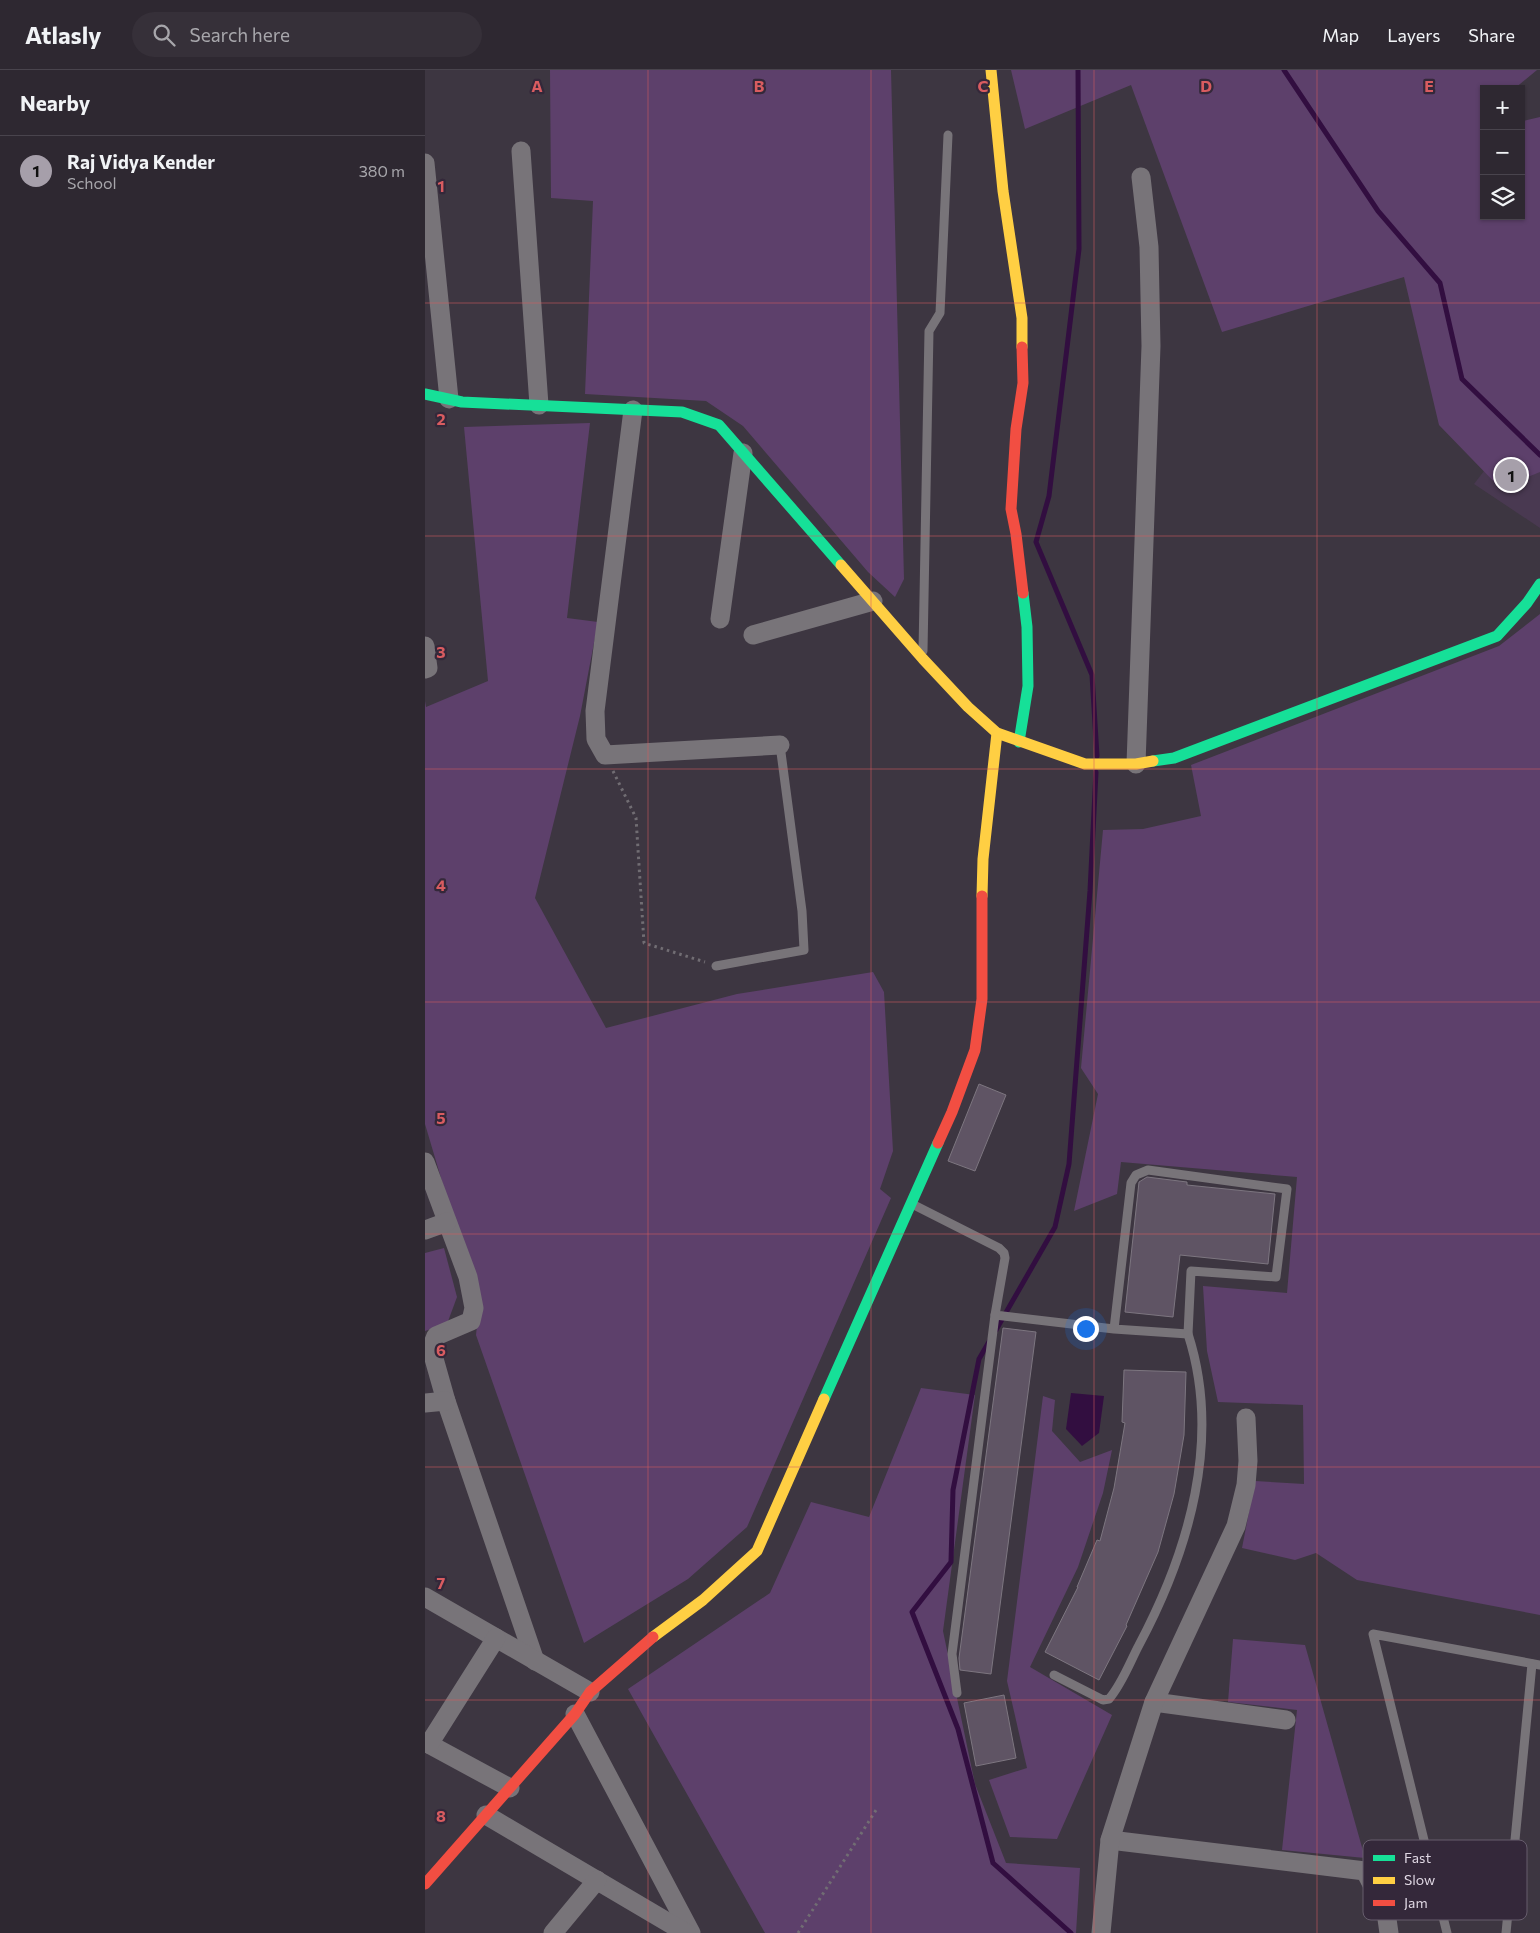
<!DOCTYPE html>
<html lang="en">
<head>
<meta charset="utf-8">
<style>
  body { margin:0; font-family:Commissioner,sans-serif; background:#363039; color:#f1f3f6 }
  .controls { position:absolute; right:15px; top:15px; display:grid; overflow:hidden; border-radius:0px; box-shadow:0 1px 4px #0004 }
  .controls button { width:45px; height:45px; display:grid; place-items:center; padding:0; border:0; border-bottom:1px solid #49444d; background:#2e2831; color:#f1f3f6; font:25px sans-serif }
  .you { position:absolute; left:660px; top:1258px; width:18px; height:18px; margin:-12px; border:4px solid #fff; border-radius:50%; background:#1a73e8; box-shadow:0 0 0 8px #1a73e833 }
  .badge { display:grid; place-items:center; width:32px; height:32px; border-radius:50%; background:#a69faa; color:#111; font-size:16px; font-weight:700 }
  .pin { position:absolute; translate:-50% -50%; border:2px solid #fff; box-shadow:0 1px 5px #0006 }
  .list { margin:0; padding:0; list-style:none }
  h2 { display:flex; justify-content:space-between; align-items:center; height:65px; margin:0; padding:0 20px; font-size:21px }
  h2 small { font-size:16px; font-weight:400; color:#a7a6ab }
  .list li { display:grid; grid-template-columns:32px 1fr auto; gap:15px; align-items:center; box-sizing:border-box; height:70px; padding:0 20px; border-top:1px solid #49444d }
  .list b { display:block; font-size:19px; white-space:nowrap }
  .list p { margin:0; font-size:16px; white-space:nowrap; color:#a7a6ab }
  .list em { font-size:16px; font-style:normal; color:#a7a6ab }
  .icon { flex:none; width:28px; height:28px; fill:none; stroke:currentColor; stroke-width:2; stroke-linecap:round; stroke-linejoin:round }
  .map { position:relative; flex:none; width:1115px; height:1863px; overflow:hidden }
  header { display:flex; align-items:center; gap:30px; box-sizing:border-box; height:70px; padding:0 25px; background:#2e2831; border-bottom:1px solid #49444d }
  header strong { font-size:24px }
  nav { display:flex; gap:28px; margin-inline-start:auto; font-size:18px }
  .search { width:350px; height:45px; background:#363039; display:flex; align-items:center; gap:12px; box-sizing:border-box; padding:0 18px; border-radius:28px; color:#a7a6ab; font-size:19px }
  main { display:flex }
  aside { flex:1; background:#2e2831 }
  .map>svg:first-child { display:block }
  .built { fill:#493951 }
  .green { fill:#5d406b }
  .water { fill:#320e40 }
  .lines { fill:none; stroke-linecap:round; stroke-linejoin:round }
  .stream { stroke:#320e40; stroke-width:5 }
  .building { fill:#5f5464; stroke:#7d7680 }
  .path { stroke:#716d73; stroke-width:3; stroke-dasharray:2.5 4; stroke-linecap:butt }
  .lane { stroke:#787479; stroke-width:9 }
  .street { stroke:#787479; stroke-width:19 }
  .fast { stroke:#16e098; stroke-width:11 }
  .slow { stroke:#ffcf43; stroke-width:11 }
  .jam { stroke:#f24e42; stroke-width:11 }
  .grid { fill:none; stroke:#d95c60; stroke-width:1; stroke-opacity:0.55 }
  .key { fill:#34283a; stroke:#675d6d; stroke-width:1 }
  .key-label { font-size:14px; fill:#dfd7e3 }
  .grid-label { font-size:16px; text-anchor:middle; font-weight:bold; fill:#d95c60; stroke:#34283a; stroke-width:4.5; stroke-linejoin:round; paint-order:stroke }
</style>
</head>
<body>
<header>
<strong>Atlasly</strong>
<div class="search"><svg class="icon" aria-label="search" viewBox="0 0 24 24"><circle cx="10" cy="10" r="6"/><path d="M15 15l6 6"/></svg>Search here</div>
<nav><a>Map</a><a>Layers</a><a>Share</a></nav>
</header>
<main>
<aside>
<h2>Nearby<small></small></h2>
<ul class="list">
<li><span class="badge">1</span><div><b>Raj Vidya Kender</b><p>School</p></div><em>380 m</em></li>
</ul>
</aside>
<div class="map">
<svg width="1115" height="1863" viewBox="0 0 1115 1863">
  <rect width="100%" height="100%" fill="#3d3641"/>
  <polygon class="built" points="1086,366 1115,395 1115,458 1049,414"/>
  <g class="green">
    <polygon points="125,0 466,0 479,509 470,527 443,502 318,356 281,331 160,324 168,131 126,128"/>
    <polygon points="586,0 1112,0 1089,19 1059,19 1059,146 1096,146 1096,49 1098,51 1115,47 1115,402 1075,418 1014,355 979,207 797,262 706,15 600,59"/>
    <polygon points="165,353 142,548 173,552 155,646 110,828 181,958 312,924 448,902 459,922 468,1081 455,1119 466,1128 322,1457 263,1509 159,1573 51,1265 54,1236 0,1054 0,631 1,637 63,611 39,357"/>
    <polygon points="1115,544 1115,1545 932,1510 891,1483 870,1490 817,1478 830,1411 879,1414 878,1335 793,1332 782,1281 778,1216 862,1223 872,1107 696,1092 692,1124 649,1141 673,1024 656,998 678,760 718,759 776,746 766,695 1074,576"/>
    <polygon points="19,1178 32,1227 22,1254 0,1261 0,1183"/>
    <polygon points="496,1318 550,1325 518,1561 550,1714 581,1793 655,1798 651,1863 340,1863 203,1619 345,1523 386,1432 444,1447"/>
    <polygon points="618,1326 630,1330 627,1361 655,1392 687,1380 678,1423 653,1497 605,1597 687,1645 632,1769 585,1767 564,1710 602,1698 582,1611"/>
    <polygon points="808,1569 880,1575 940,1788 857,1780 872,1640 803,1632"/>
  </g>
  <polygon class="water" points="646,1323 679,1326 674,1363 657,1376 641,1359"/>
  <g class="lines">
    <g class="stream">
      <polyline points="653,0 654,179 624,426 611,472 667,605 672,686"/>
      <polyline points="859,0 953,141 1015,213 1037,309 1115,385"/>
      <polyline points="571,1260 630,1157 644,1094 665,821 671,702"/>
      <polyline points="565,1270 554,1289 528,1420 526,1492 487,1542 533,1659 568,1793 646,1863"/>
    </g>
  </g>
  <g class="building">
    <polygon points="554,1014 581,1025 550,1101 523,1091"/>
    <polygon points="722,1107 762,1112 762,1115 850,1124 843,1194 755,1185 748,1247 700,1242 714,1112"/>
    <polygon points="578,1258 611,1262 566,1604 535,1600 534,1588"/>
    <polygon points="699,1300 761,1302 759,1365 749,1424 733,1482 701,1555 702,1556 674,1610 620,1582 653,1517 652,1517 672,1470 675,1471 689,1418 700,1353 697,1352"/>
    <polygon points="579,1625 591,1688 551,1696 539,1633"/>
  </g>
  <g class="lines">
    <g class="path">
      <polyline points="188,701 211,748 219,873 280,892"/>
      <polyline points="373,1863 453,1737"/>
    </g>
    <g class="lane">
      <polyline points="498,581 504,261 515,243 523,65"/>
      <polyline points="291,896 379,880 377,841 355,675"/>
      <polyline points="489,1135 574,1178 579,1183 580,1188 570,1245 689,1259 763,1264 766,1201 851,1207 862,1119 723,1100 711,1105 706,1113 689,1259"/>
      <path d="M629,1605L678,1630L684,1629C697,1614 705,1592 714,1575C764,1481 797,1369 763,1264"/>
      <polyline points="532,1623 527,1584 570,1245"/>
      <polyline points="1022,1863 948,1564 1115,1595"/>
      <polyline points="1081,1863 1107,1594"/>
    </g>
    <g class="street">
      <polyline points="96,81 114,335"/>
      <polyline points="0,93 24,329"/>
      <polyline points="208,340 170,641 171,669 180,685 355,675"/>
      <polyline points="295,549 318,383"/>
      <polyline points="328,565 448,531"/>
      <polyline points="0,576 3,598 0,599"/>
      <polyline points="711,694 726,276 724,177 716,107"/>
      <polyline points="0,1092 43,1207 49,1238 46,1251 11,1266 6,1278 21,1331 110,1591"/>
      <polyline points="0,1160 22,1152"/>
      <polyline points="0,1333 21,1331"/>
      <polyline points="0,1527 165,1622"/>
      <polyline points="729,1632 861,1650"/>
      <polyline points="150,1644 266,1863"/>
      <polyline points="0,1672 85,1718"/>
      <polyline points="4,1674 71,1568"/>
      <polyline points="61,1745 261,1863"/>
      <polyline points="685,1770 940,1801 961,1842 964,1863"/>
      <polyline points="128,1863 172,1810"/>
      <polyline points="676,1863 685,1770 729,1632 811,1456 821,1415 823,1391 821,1348"/>
    </g>
    <g class="fast">
      <polyline points="0,324 37,332 257,342 294,355 416,495"/>
      <polyline points="594,672 603,616 602,557 598,523"/>
      <polyline points="728,691 749,688 1072,566 1102,533 1115,514"/>
      <polyline points="399,1329 513,1073"/>
    </g>
    <g class="slow">
      <polyline points="566,0 578,121 597,248 597,277"/>
      <polyline points="416,495 498,589 543,637 572,663 660,694 711,694 728,691"/>
      <polyline points="557,826 558,789 572,663"/>
      <polyline points="228,1567 278,1530 332,1481 399,1329"/>
    </g>
    <g class="jam">
      <polyline points="597,277 598,313 591,359 586,439 591,464 598,523"/>
      <polyline points="513,1073 527,1042 550,980 557,929 557,826"/>
      <polyline points="0,1814 150,1644 165,1622 228,1567"/>
    </g>
  </g>
  <path class="grid" d="M223,0V1863M446,0V1863M669,0V1863M892,0V1863M0,233H1115M0,466H1115M0,699H1115M0,932H1115M0,1164H1115M0,1397H1115M0,1630H1115"/>
  <rect x="938" y="1770" width="164" height="80" rx="8" class="key"/>
  <rect x="948" y="1785" width="22" height="6" fill="#16e098"/>
  <rect x="948" y="1807" width="22" height="7" fill="#ffcf43"/>
  <rect x="948" y="1830" width="22" height="6" fill="#f24e42"/>
  <g class="key-label">
    <text x="979" y="1793">Fast</text>
    <text x="979" y="1815">Slow</text>
    <text x="979" y="1838">Jam</text>
  </g>
  <g class="grid-label">
    <text x="112" y="22">A</text>
    <text x="334" y="22">B</text>
    <text x="558" y="22">C</text>
    <text x="781" y="22">D</text>
    <text x="1004" y="22">E</text>
    <text x="16" y="122">1</text>
    <text x="16" y="355">2</text>
    <text x="16" y="588">3</text>
    <text x="16" y="821">4</text>
    <text x="16" y="1054">5</text>
    <text x="16" y="1286">6</text>
    <text x="16" y="1519">7</text>
    <text x="16" y="1752">8</text>
  </g>
</svg>
<div class="controls">
<button>+</button>
<button>−</button>
<button><svg class="icon" aria-label="layers" viewBox="0 0 24 24"><path d="M12 4l9 5-9 5-9-5zM3 14l9 5 9-5"/></svg></button>
</div>
<div class="you"></div>
<div class="pin badge" style="left:1086px;top:405px">1</div>
</div>
</main>
</body>
</html>
